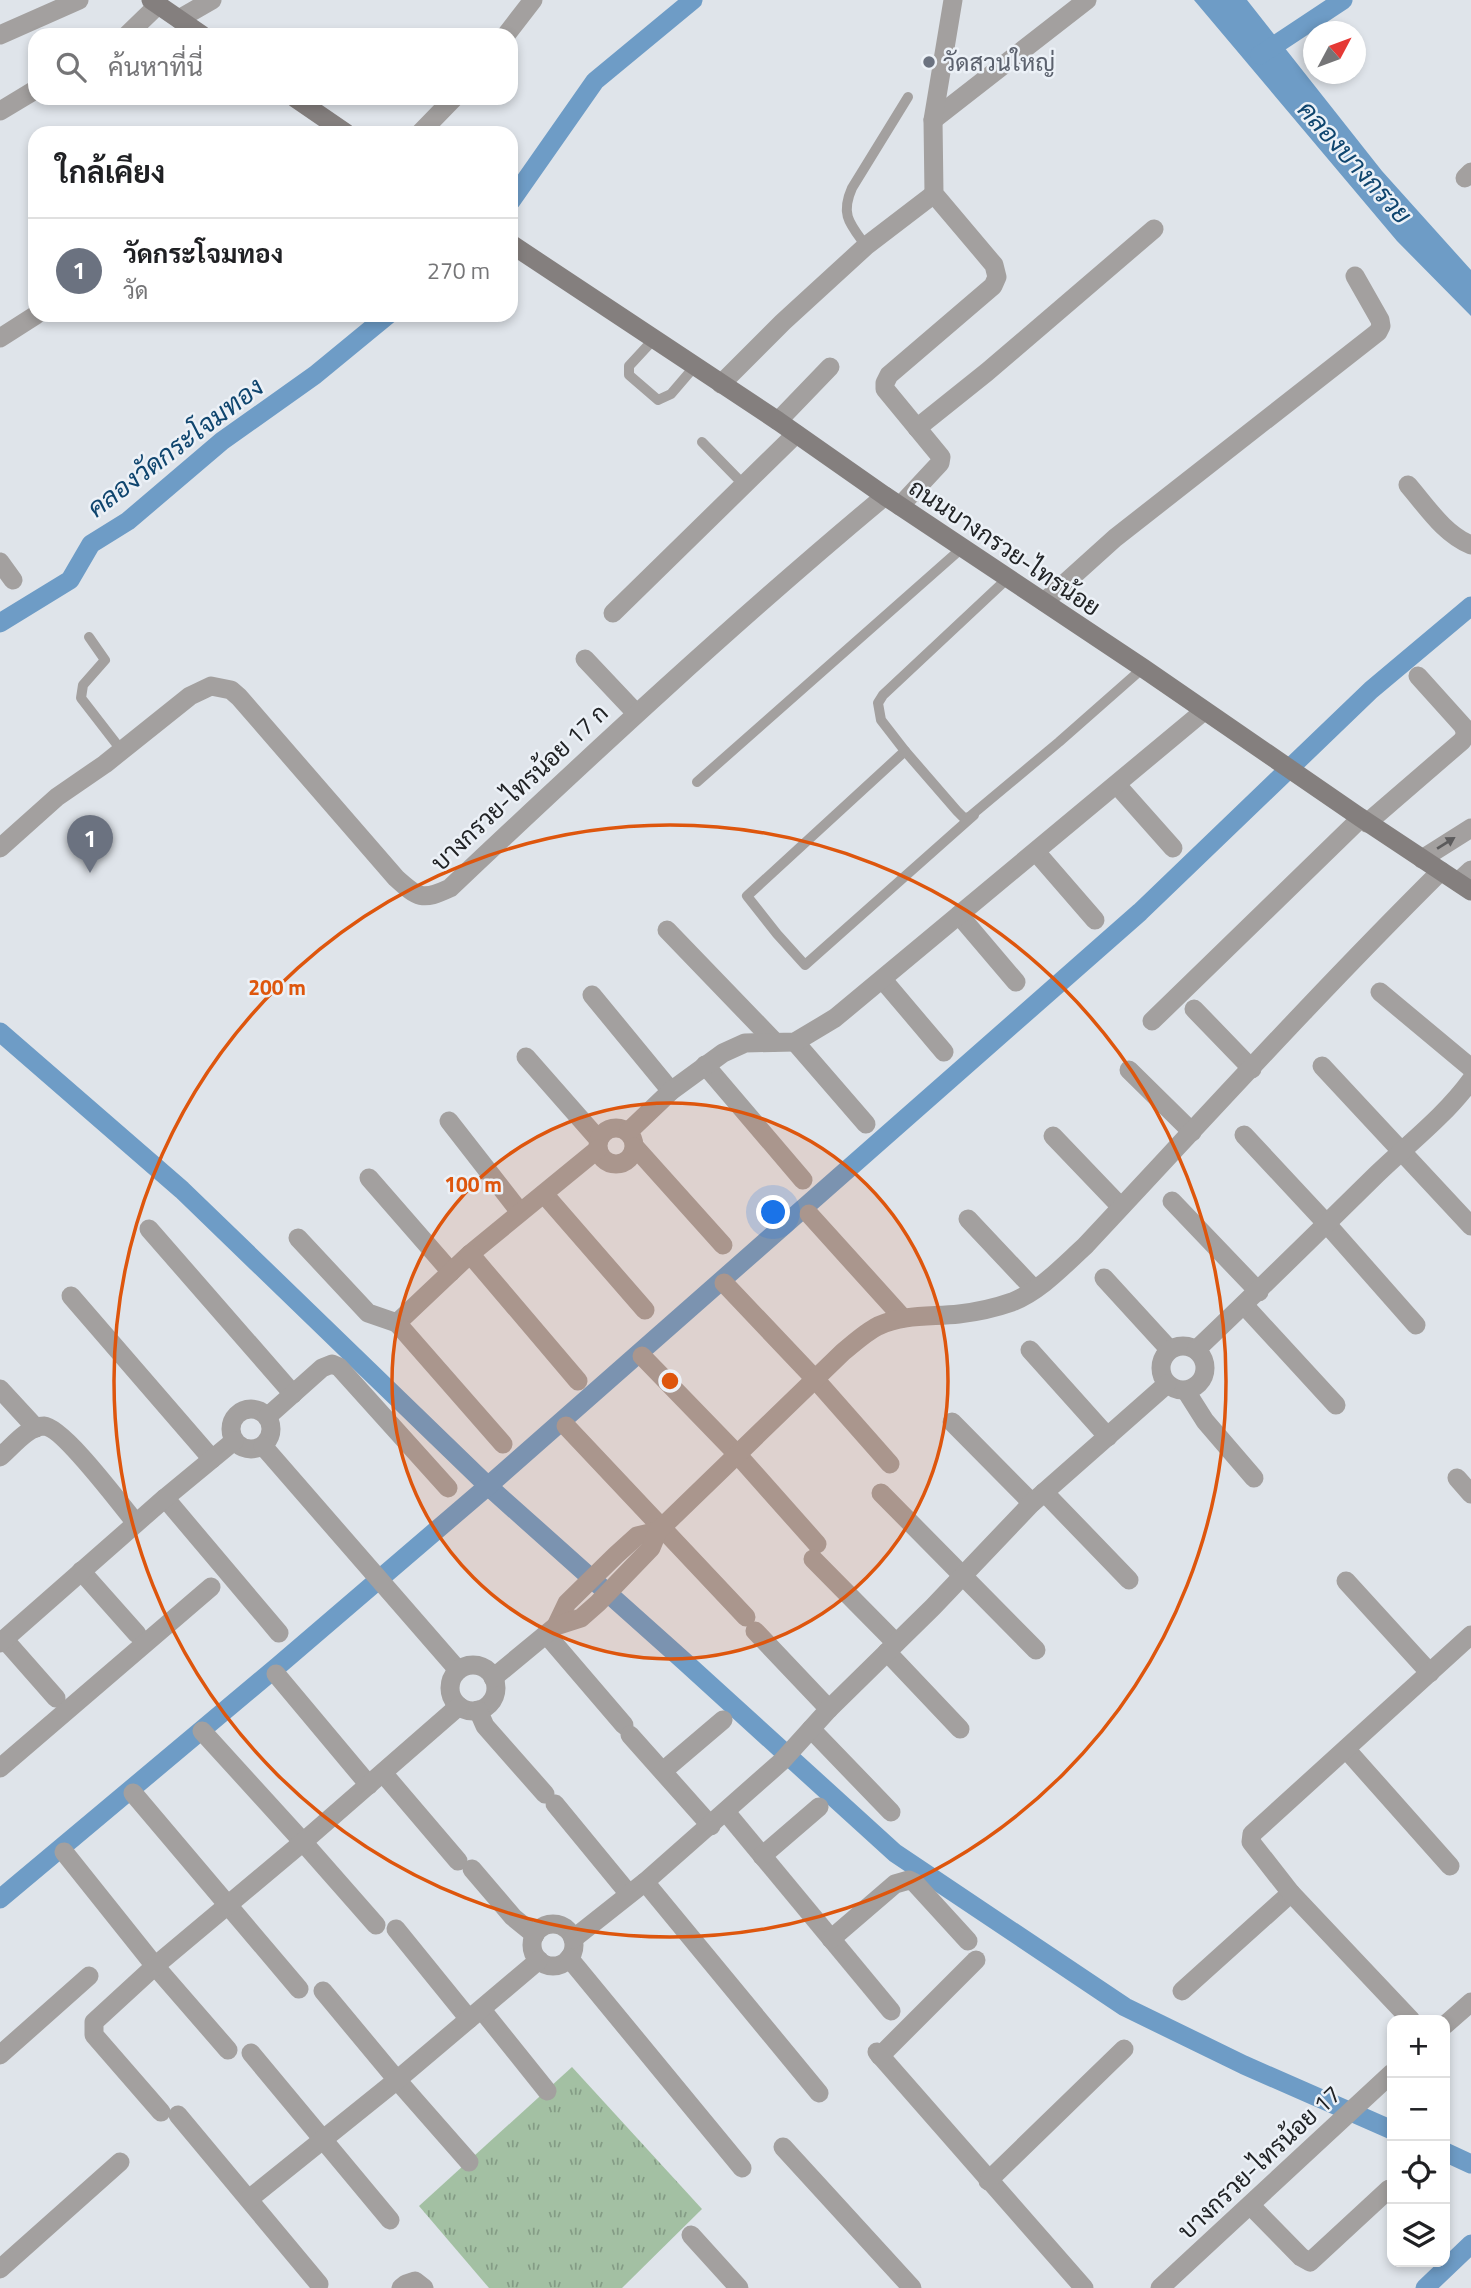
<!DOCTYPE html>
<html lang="th">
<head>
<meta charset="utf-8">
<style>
  body { margin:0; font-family:"Titillium Web",Sarabun,sans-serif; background:#f2f2f2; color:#202124 }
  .controls { position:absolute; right:21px; bottom:21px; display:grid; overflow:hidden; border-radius:14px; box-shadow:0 4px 10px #0003 }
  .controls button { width:63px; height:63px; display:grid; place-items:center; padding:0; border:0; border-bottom:2px solid #e0e0e0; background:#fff; color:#202124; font:35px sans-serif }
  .compass { position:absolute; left:1303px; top:21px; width:63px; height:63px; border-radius:50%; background:#fff; box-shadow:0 4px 10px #0003; rotate:49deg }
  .you { position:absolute; left:774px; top:1213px; width:24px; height:24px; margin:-18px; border:5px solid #fff; border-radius:50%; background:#1a73e8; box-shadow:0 0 0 10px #1a73e833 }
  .badge { display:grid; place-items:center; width:46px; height:46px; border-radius:50%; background:#3d8589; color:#fff; font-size:23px; font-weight:700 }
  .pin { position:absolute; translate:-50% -58px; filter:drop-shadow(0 2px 4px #0008) }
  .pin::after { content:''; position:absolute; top:37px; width:24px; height:21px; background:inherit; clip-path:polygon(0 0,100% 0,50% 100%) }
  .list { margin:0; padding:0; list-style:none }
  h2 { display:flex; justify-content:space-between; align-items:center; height:91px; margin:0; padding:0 28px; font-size:30px }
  h2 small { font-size:23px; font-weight:400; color:#757577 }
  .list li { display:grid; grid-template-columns:46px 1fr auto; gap:21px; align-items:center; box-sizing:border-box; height:105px; padding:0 28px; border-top:2px solid #e0e0e0 }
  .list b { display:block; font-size:26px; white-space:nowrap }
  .list p { margin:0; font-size:23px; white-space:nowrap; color:#757577 }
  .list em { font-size:23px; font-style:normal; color:#757577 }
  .icon { flex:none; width:38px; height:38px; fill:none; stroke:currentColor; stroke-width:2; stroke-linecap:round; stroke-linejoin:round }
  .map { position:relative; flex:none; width:1471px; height:2288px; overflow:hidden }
  .search { position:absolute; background:#fff; box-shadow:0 4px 10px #0003; left:28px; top:28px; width:490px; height:77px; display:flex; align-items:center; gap:18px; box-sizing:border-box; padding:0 24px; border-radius:21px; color:#757577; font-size:26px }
  .panel { position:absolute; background:#fff; box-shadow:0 4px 10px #0003; left:28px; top:126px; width:490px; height:196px; border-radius:21px }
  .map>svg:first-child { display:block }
  .park { fill:url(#park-tufts) }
  .water { fill:#6e9cc6 }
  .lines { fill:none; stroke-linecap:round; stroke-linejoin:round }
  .canal { stroke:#6e9cc6; stroke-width:19 }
  .service { stroke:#a3a09f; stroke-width:10 }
  .minor { stroke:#a3a09f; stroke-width:19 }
  .tertiary { stroke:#a3a09f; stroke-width:19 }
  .secondary { stroke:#847f7e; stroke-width:19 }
  .oneway { fill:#5c5b5c }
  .ring { fill:none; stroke:#de560d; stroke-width:3.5 }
  .worship-dot { fill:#6b7280; stroke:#ecf1f7; stroke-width:2.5 }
  .labels { text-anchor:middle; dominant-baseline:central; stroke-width:5; stroke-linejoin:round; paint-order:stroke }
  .worship-label { font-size:24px; fill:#5b616d; stroke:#ecf1f7; text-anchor:start }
  .street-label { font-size:24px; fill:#212325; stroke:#ecf1f7 }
  .water-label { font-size:26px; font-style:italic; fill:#0f456e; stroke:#ecf1f7 }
  .centre { fill:#de560d; stroke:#ecf1f7; stroke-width:3.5 }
  .ring-label { font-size:21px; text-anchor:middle; font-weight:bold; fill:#de560d; stroke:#ecf1f7; stroke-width:5; stroke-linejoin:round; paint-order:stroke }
</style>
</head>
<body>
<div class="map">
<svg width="1471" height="2288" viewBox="0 0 1471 2288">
  <defs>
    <pattern id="park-tufts" width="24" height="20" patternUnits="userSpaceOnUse" patternTransform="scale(1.75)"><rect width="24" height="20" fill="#a3c0a3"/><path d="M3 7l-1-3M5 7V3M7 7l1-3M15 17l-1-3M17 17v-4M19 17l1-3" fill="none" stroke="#849c85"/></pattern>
  </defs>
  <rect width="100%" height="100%" fill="#dfe4ea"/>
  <polygon class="park" points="572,2067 702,2209 622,2288 489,2288 419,2206"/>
  <polygon class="water" points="1194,0 1247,0 1382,171 1471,270 1471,316 1397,241"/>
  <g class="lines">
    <g class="canal">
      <polyline points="1260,55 1343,0"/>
      <polyline points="511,201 595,81 693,0"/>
      <polyline points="0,623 70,580 91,544 128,521 222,441 315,375 388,315"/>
      <polyline points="0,1032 182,1190 488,1486 685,1662 895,1853 1125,2007 1244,2065 1392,2130"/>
      <polyline points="0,1899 278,1666 488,1486 1140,912 1371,690 1471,606"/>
      <polyline points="1445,2152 1471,2164"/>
      <polyline points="1425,2288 1471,2244"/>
    </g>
    <g class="service">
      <path d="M866,246C850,224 840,215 852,188L908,97"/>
      <polyline points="654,339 629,366 629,375 658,400 671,394 695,366"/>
      <polyline points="702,442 743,484"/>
      <polyline points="89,637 105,660 83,685 81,698 122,751"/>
      <polyline points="905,751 957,811 963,817 968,818 1059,742 1143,668"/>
      <polyline points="697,782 962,548"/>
      <polyline points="974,815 805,965 777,934 747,896 905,751 881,720 878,703 883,695 1008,578"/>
    </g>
    <g class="minor">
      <polyline points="179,19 212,0"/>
      <polyline points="0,35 79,0"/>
      <polyline points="127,35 158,5"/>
      <polyline points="506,35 533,0"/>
      <polyline points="0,111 35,90"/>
      <polyline points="933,120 1087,0"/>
      <polyline points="420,133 454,98"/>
      <polyline points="1465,178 1471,172"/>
      <polyline points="0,338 36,315"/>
      <polyline points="721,384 783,322 866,246 934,194"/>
      <polyline points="778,421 830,367"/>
      <polyline points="917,428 987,372 1154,229"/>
      <path d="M1408,485C1427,507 1444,534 1471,545"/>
      <polyline points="900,506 940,463 941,457 885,389 885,383 889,375 993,286 997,277 994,265 934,194 933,120 953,0"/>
      <polyline points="0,562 13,580"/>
      <polyline points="1044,602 1115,538 1378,332 1381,326 1380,320 1355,276"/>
      <polyline points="613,613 796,434"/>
      <polyline points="585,659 636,713"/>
      <polyline points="1117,785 1173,848"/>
      <polyline points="1367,823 1462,741 1466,734 1463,726 1418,676"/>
      <path d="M0,848L57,797L105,764L190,696L211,686L231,690L239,697L396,878C418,898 422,901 450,888C592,754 735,621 885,496"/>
      <polyline points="1036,852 1095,920"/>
      <polyline points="1422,859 1471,828"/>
      <polyline points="1458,882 1471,870"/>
      <polyline points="959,915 1016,982"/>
      <polyline points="667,930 775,1042"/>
      <polyline points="883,980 944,1052"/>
      <polyline points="1380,992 1471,1068"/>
      <polyline points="592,995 671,1091"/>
      <polyline points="1194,1009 1252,1069"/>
      <polyline points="1152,1021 1361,818"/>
      <polyline points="795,1042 866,1124"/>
      <polyline points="526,1057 599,1140"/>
      <polyline points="705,1065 803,1180"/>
      <polyline points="1322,1066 1471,1226"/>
      <polyline points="1129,1070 1192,1132"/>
      <polyline points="449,1121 520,1212"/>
      <circle cx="616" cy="1146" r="18"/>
      <polyline points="628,1132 671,1091 723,1053 745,1043 795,1042 835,1018 1204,711"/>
      <polyline points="1244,1135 1326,1223 1416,1325"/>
      <polyline points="1053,1136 1121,1207"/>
      <polyline points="635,1147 723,1245"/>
      <polyline points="369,1178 451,1272"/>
      <polyline points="544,1194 645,1310"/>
      <polyline points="1172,1201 1259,1292"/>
      <polyline points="809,1214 903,1318"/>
      <polyline points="968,1219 1034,1289"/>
      <polyline points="149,1229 293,1394"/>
      <polyline points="298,1238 368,1313 397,1323 470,1254 598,1149"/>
      <polyline points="470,1254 578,1381"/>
      <polyline points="1104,1278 1169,1349"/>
      <polyline points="724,1283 815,1379 890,1464"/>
      <polyline points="71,1296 212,1459"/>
      <polyline points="1244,1305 1336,1405"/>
      <polyline points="397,1323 503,1444"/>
      <circle cx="1183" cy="1368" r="22"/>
      <polyline points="1030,1350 1108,1437"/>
      <path d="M1196,1350C1257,1292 1317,1233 1377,1174C1408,1144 1445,1116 1471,1080"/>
      <polyline points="642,1356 737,1454 817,1544"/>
      <polyline points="0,1389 36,1428"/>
      <polyline points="1186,1391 1205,1421 1254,1478"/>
      <circle cx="251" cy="1429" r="20"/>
      <polyline points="267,1417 322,1368 332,1364 339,1367 448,1488"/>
      <polyline points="952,1422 1032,1503"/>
      <polyline points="566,1426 746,1617"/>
      <polyline points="263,1446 458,1670"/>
      <path d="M0,1457C11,1448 28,1426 44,1426C63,1427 121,1505 136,1523"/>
      <polyline points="1457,1478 1471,1494"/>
      <polyline points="1044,1492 1129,1580"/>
      <polyline points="881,1493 1036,1650"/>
      <polyline points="165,1498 279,1633"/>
      <polyline points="813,1559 896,1643"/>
      <polyline points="81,1571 137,1634"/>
      <polyline points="1346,1581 1430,1673"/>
      <polyline points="556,1626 567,1603 616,1555 637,1536 658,1531"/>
      <polyline points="755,1631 829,1709"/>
      <polyline points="546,1634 624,1725"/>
      <polyline points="4,1639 56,1698"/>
      <polyline points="0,1643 165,1498 234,1441"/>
      <polyline points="887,1652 960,1729"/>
      <circle cx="473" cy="1688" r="23"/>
      <polyline points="276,1674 369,1785"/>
      <path d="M493,1678L556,1626L581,1618L598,1603L651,1548L658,1531L843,1352C854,1343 866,1332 878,1326C904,1314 931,1317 959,1314C976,1312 995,1308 1012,1302C1040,1291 1063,1266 1085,1246C1203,1120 1319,992 1441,871"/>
      <polyline points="478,1710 485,1726 545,1794"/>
      <polyline points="811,1729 891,1812"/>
      <polyline points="202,1731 303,1842 376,1925"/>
      <polyline points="630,1735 711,1826"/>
      <polyline points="1346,1749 1450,1866"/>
      <polyline points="0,1768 211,1587"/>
      <polyline points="663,1771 723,1720"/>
      <polyline points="383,1773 458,1861"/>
      <polyline points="133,1793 299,1989"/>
      <polyline points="555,1804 629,1894"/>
      <polyline points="726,1812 891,2011"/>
      <polyline points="64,1852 155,1966 228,2050"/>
      <polyline points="762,1856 819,1807"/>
      <polyline points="472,1869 513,1917 535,1935"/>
      <polyline points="645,1882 819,2093"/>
      <circle cx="553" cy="1945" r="21"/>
      <polyline points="396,1929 469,2019"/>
      <polyline points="573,1939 645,1882 782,1761 829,1709 933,1607 1032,1503 1167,1384"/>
      <polyline points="831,1939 895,1884 909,1880 915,1883 968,1941"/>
      <polyline points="569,1958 742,2168"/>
      <polyline points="323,1991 397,2080 469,2162"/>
      <polyline points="1182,1991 1291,1893"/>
      <polyline points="482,2010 547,2091"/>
      <polyline points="1411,2020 1291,1893 1251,1842 1252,1834 1471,1635"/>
      <polyline points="877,2052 1084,2288"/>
      <polyline points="251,2053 390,2220"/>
      <polyline points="0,2055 89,1976"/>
      <polyline points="880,2056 976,1960"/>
      <polyline points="161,2112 94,2035 94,2022 155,1966 303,1842 459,1706"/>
      <polyline points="178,2115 319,2284"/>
      <polyline points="783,2147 912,2288"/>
      <polyline points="988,2181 1124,2049"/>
      <polyline points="249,2199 397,2080 539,1960"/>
      <polyline points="1250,2205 1301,2257 1310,2262 1389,2189"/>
      <polyline points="691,2235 739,2288"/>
      <polyline points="0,2269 120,2162"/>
      <polyline points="401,2288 406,2284 415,2281 424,2288"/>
    </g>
    <g class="tertiary">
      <polyline points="1445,2025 1471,2002"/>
      <polyline points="1160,2288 1392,2073"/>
    </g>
    <g class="secondary">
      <polyline points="151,0 202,35"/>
      <polyline points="295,98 346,133"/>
      <polyline points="511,244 778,421 885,496 1143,668 1361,818 1471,891"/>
    </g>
  </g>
  <defs><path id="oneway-solid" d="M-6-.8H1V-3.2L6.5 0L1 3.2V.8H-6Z" transform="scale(1.75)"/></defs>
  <use class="oneway" href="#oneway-solid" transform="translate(1446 843) rotate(-32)"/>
  <circle cx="670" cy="1381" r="278" fill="#de560d" fill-opacity=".12"/>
  <g class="ring">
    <circle cx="670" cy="1381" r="278"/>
    <circle cx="670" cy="1381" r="556"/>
  </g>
  <circle class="worship-dot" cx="929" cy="62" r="7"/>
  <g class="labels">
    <g class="worship-label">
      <text x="943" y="62">วัดสวนใหญ่</text>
    </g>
    <g class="street-label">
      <text transform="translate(1005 547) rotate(34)">ถนนบางกรวย-ไทรน้อย</text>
      <text transform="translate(519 787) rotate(-43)">บางกรวย-ไทรน้อย 17 ก</text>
      <text transform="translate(1259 2162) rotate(-43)">บางกรวย-ไทรน้อย 17</text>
    </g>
    <g class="water-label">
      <text transform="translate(1355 162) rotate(48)">คลองบางกรวย</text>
      <text transform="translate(175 447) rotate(-37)">คลองวัดกระโจมทอง</text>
    </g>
  </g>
  <circle cx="670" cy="1381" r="10" class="centre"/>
  <g class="ring-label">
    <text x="277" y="995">200 m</text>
    <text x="473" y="1192">100 m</text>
  </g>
</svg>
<div class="controls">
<button>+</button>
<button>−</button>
<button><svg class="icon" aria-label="locate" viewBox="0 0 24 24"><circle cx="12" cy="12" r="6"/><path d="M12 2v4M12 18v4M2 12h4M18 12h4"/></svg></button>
<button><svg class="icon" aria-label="layers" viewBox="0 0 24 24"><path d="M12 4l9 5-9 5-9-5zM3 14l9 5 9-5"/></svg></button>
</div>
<svg class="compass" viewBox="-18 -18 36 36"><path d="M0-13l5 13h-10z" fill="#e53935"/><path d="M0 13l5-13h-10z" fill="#757577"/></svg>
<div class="you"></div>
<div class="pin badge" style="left:90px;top:873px;background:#6b7280">1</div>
<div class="search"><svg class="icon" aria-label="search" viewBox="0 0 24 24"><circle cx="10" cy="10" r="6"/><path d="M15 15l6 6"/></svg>ค้นหาที่นี่</div>
<section class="panel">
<h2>ใกล้เคียง<small></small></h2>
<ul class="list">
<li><span class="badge" style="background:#6b7280">1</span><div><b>วัดกระโจมทอง</b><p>วัด</p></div><em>270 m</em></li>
</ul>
</section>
</div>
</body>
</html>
